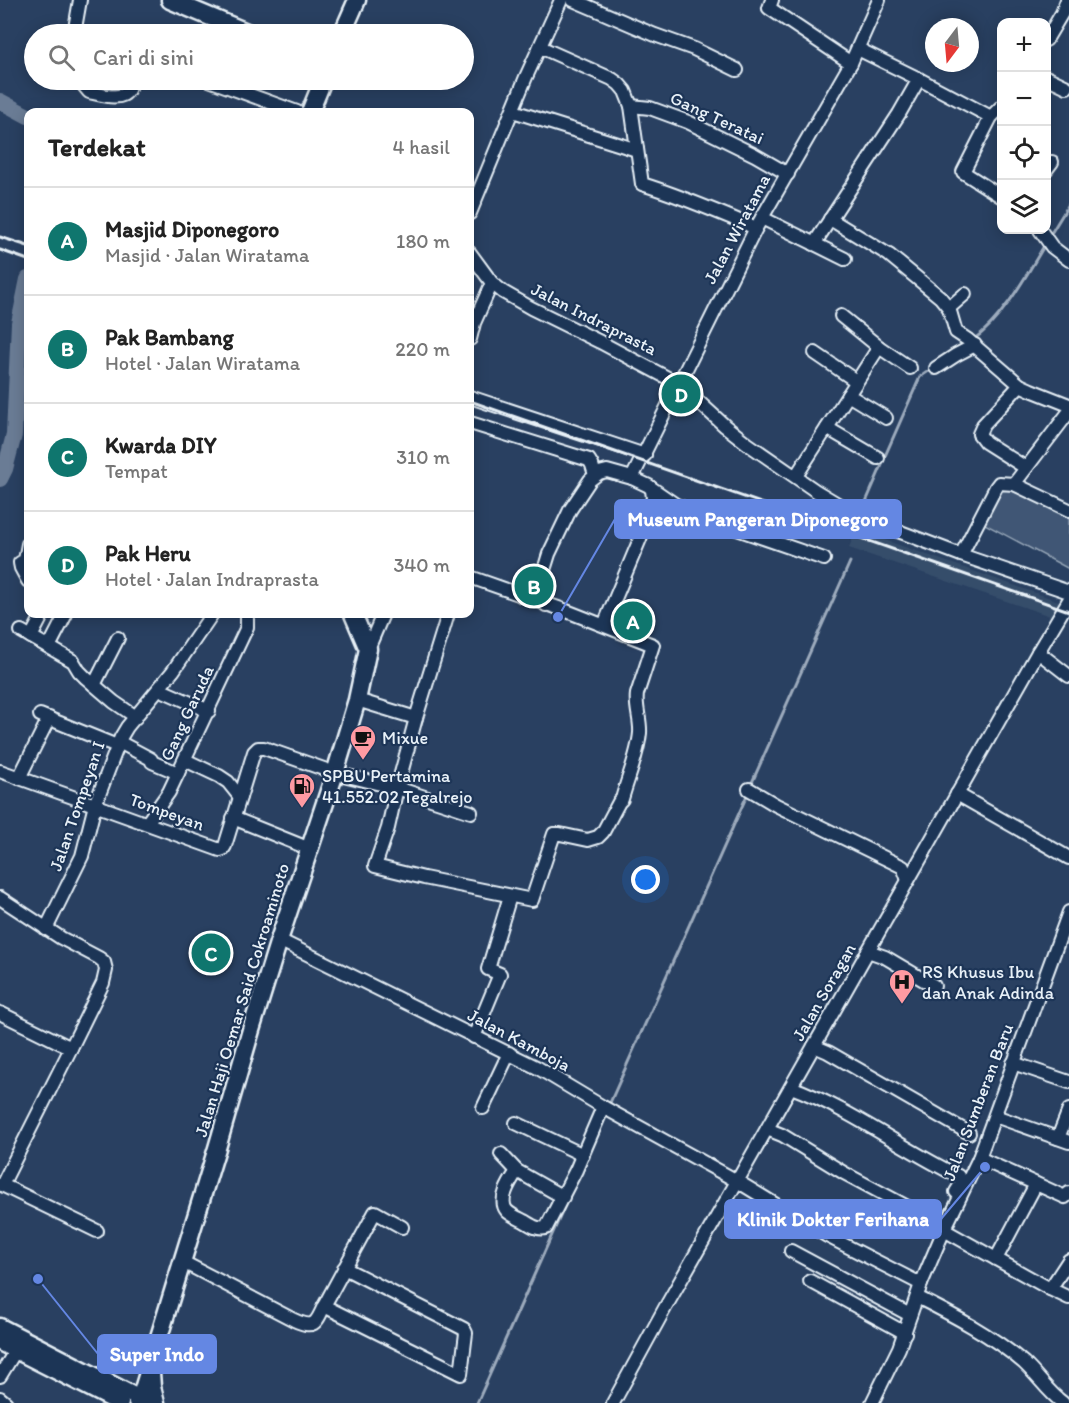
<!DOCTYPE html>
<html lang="id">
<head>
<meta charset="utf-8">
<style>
  body { margin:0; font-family:Itim,sans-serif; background:#f6f6f6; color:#222 }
  .controls { position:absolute; right:18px; top:18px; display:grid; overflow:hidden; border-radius:12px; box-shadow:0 3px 15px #0003 }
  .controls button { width:54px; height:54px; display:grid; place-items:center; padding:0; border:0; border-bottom:2px solid #e0e0e0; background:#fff; color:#222; font:30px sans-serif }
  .compass { position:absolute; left:925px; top:18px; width:54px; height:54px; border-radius:50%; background:#fff; box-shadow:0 3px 15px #0003; rotate:196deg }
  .you { position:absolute; left:646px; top:880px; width:21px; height:21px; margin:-15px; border:4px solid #fff; border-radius:50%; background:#1a73e8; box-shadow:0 0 0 9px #1a73e833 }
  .badge { display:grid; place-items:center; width:39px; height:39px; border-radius:50%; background:#0f766e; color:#fff; font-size:20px; font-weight:700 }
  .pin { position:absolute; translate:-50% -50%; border:3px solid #fff; box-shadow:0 2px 6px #0006 }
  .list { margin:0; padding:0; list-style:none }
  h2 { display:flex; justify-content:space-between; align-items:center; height:78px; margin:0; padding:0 24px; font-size:26px }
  h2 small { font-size:20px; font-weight:400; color:#767676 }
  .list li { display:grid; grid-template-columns:39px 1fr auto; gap:18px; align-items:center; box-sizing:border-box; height:108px; padding:0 24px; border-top:2px solid #e0e0e0 }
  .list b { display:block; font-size:22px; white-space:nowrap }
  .list p { margin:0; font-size:20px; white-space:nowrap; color:#767676 }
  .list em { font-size:20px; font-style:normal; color:#767676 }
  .icon { flex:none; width:33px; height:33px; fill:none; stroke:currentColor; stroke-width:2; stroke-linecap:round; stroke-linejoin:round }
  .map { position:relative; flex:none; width:1069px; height:1403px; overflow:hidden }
  .search { position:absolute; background:#fff; box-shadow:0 3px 15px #0003; left:24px; top:24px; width:450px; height:66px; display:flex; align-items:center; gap:15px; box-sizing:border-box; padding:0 21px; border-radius:33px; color:#767676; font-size:22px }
  .panel { position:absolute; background:#fff; box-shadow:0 3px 15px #0003; left:24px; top:108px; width:450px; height:510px; border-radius:12px }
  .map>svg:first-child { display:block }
  .built { fill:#364d6b }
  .green { fill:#415774; stroke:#94a4b6; stroke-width:1.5 }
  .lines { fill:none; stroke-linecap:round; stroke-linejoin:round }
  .stream { stroke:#9dabbd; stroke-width:3 }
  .river { stroke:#6b7c95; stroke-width:16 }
  .minor-casing { stroke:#e8f1f8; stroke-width:16 }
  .major-casing { stroke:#e8f1f8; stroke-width:21 }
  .minor { stroke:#1d3557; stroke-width:12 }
  .major { stroke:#1d3557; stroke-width:16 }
  .rail { stroke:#e8f1f8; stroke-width:3 }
  .labels { text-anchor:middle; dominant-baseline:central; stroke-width:4.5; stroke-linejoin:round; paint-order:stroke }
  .street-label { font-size:18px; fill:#e8f1f8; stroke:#1d3557 }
  .poi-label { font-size:18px; fill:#e8f1f8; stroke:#1d3557; text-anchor:start }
  .leader { fill:none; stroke:#6487e3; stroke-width:2 }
  .callout-dot { fill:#6487e3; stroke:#1d3557; stroke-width:2 }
  .callout { fill:#6487e3; stroke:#6487e3; stroke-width:2 }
  .callout-label { font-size:20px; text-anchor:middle; font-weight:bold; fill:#fff }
</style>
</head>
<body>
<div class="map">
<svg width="1069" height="1403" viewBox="0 0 1069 1403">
  <rect width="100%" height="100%" fill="#294061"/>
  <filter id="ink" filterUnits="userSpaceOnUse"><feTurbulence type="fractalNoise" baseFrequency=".0167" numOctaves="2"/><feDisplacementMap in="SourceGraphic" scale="12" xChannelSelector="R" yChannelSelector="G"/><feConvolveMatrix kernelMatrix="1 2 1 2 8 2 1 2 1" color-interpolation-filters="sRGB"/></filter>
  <g filter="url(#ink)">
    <polygon class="built" points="856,530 1064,603 1056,618 849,548"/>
    <polygon class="green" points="999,486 1017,489 1069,513 1069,569 981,522"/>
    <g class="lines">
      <g class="stream">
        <polyline points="1050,235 1069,204"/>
        <path d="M973,340C1002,320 1026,276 1044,246"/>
        <polyline points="885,456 920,377 933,368"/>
        <polyline points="862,511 882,465"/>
        <polyline points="750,787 850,562"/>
        <polyline points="609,1105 748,793"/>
        <polyline points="477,1403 568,1199"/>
      </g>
      <g class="river">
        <polyline points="0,101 28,116"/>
        <polyline points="0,479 5,469 14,435 19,323 28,279"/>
      </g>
      <g class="minor-casing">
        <g id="minor">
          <polyline points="573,0 655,35 694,49 737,70"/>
          <polyline points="772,0 769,8 851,63"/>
          <polyline points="74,34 80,0"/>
          <polyline points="1046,40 1062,13 1067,0"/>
          <path d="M540,47L612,79L619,84L625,91L631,106L642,184C681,196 718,212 756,228"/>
          <polyline points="858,49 919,79 991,117"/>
          <polyline points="1046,77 1067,87"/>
          <path d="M82,80L84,86L89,92C99,94 122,102 128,90C129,89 131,81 131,80"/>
          <polyline points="209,80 297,112"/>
          <polyline points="631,106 650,108 688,122 755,155 788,174"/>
          <polyline points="1002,106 991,117 963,172 1002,197"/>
          <polyline points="513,111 637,150"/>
          <polyline points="1046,170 1052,162"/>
          <polyline points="470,213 526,77 561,0"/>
          <polyline points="762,218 845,259"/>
          <polyline points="830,219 889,255 940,297 949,308 956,332 968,340 1020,385 1031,390 1069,405"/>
          <polyline points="1040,230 1052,247 1069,260"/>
          <polyline points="814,244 899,114 919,79"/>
          <polyline points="470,253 492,283 503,292 531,308 600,342 679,384 725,426 748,444 816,491 856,515 961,555 1069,592"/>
          <polyline points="949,308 965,294"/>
          <polyline points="841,316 879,347 910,368"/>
          <polyline points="470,339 474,323 492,283"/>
          <polyline points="815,353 856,381"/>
          <polyline points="936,368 956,355 975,345"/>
          <polyline points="1020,385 983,425 979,434 985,442 1026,468"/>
          <polyline points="848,395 886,418"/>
          <polyline points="470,397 645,455"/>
          <polyline points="470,423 589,460 592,465 595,475"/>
          <polyline points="827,428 878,458"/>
          <polyline points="796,476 879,347"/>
          <polyline points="632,478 756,228 851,63 879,0"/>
          <polyline points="1014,484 1069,412"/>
          <polyline points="650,487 676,505 734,528 824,559"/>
          <polyline points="28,544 25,560 20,563 21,568 28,581"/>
          <polyline points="961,555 996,487 999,483 1014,484 1069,510"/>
          <polyline points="522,596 525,588 544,570"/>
          <polyline points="546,605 544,570 549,554 570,510 590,480 599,473 607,471 632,478 649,486 652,490 653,498 640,539 604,625"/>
          <path d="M448,614L416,718L397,788L388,828L375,866L424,878L532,900L554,834H560L588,840L598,837L603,832L619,802L622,799C628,777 638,755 640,733C641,720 635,707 637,694L653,645L564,610L470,577"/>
          <polyline points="21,631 73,661 79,671 86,678 114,702 136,717"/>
          <polyline points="31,637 43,614"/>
          <polyline points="49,647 66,614"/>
          <polyline points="368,649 383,614"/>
          <polyline points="1038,652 1069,676"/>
          <polyline points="94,685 118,638"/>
          <polyline points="159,689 209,711"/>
          <polyline points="357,700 416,718"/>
          <polyline points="40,715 117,746"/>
          <polyline points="119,742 151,759 152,762 178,773"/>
          <polyline points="185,760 219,776 228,782 240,797"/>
          <polyline points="0,771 220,850 223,849 225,846 254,752 258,748 264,748 335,773 397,788 471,812"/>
          <polyline points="19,778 49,718"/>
          <polyline points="749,789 776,805 903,867 908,880"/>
          <polyline points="957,794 1069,858"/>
          <polyline points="233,818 310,849"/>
          <polyline points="147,823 169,792 247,627 247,614"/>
          <polyline points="0,898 61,938 99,958 104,962 106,970 103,983 71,1048 0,1013"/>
          <polyline points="46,929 82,856 95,805 121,737 127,727 173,671 212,614"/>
          <polyline points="279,940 538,1068 603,1107 737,1181 827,1236 921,1284"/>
          <polyline points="868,951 885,957 934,986"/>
          <polyline points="474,1037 500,974 488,969 510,896"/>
          <polyline points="814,1046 828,1052 969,1133"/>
          <polyline points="71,1048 2,1185 97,1231"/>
          <polyline points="1013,1063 1069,1082"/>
          <path d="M791,1087C850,1109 901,1148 958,1176L961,1180V1184L956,1192"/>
          <polyline points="483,1108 509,1053"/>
          <polyline points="995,1116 1069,1142"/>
          <polyline points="516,1123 583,1155"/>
          <polyline points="767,1129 782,1135 844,1173 945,1227"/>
          <polyline points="1058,1138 1069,1110"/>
          <polyline points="501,1154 517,1171 563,1197"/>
          <polyline points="979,1158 1065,1197 1069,1193"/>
          <path d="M517,1171C511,1180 497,1200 507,1211C511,1215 518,1218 524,1221C531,1225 537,1230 546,1228L576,1170L603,1107"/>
          <polyline points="944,1230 1050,1289 1069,1260"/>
          <polyline points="791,1251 910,1315"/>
          <polyline points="996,1259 1036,1184"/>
          <path d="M181,1261L294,1320C314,1329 316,1324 324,1306"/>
          <polyline points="344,1268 464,1329 466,1333 461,1374 324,1306 375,1212 402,1227"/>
          <polyline points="810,1281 905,1333"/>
          <polyline points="1050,1289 1069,1298"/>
          <path d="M917,1297C953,1315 993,1336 1024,1363C1038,1376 1048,1392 1063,1403"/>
          <polyline points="0,1376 19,1345"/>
          <polyline points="0,1398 6,1403"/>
          <polyline points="613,1403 665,1308 1038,652 1069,600"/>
          <polyline points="872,1403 899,1348 921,1284 944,1230 979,1158 1069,912"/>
        </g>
      </g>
      <g class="major-casing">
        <g id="major">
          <polyline points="170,0 251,34"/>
          <polyline points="342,34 357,0"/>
          <polyline points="310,112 323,80"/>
          <polyline points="0,1327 140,1399 143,1403"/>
          <polyline points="0,1342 120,1403"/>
          <polyline points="151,1373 152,1387 156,1403"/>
          <polyline points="137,1403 140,1399 217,1148 251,1030 279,940 335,773 357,700 368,649 353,614"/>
        </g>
      </g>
      <use href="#minor" class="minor"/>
      <use href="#major" class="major"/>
      <g class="rail">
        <polyline points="0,237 28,246"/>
        <polyline points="0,250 28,260"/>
        <polyline points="470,401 1069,611"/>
      </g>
    </g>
  </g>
  <defs>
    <g id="cafe-pin" transform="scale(1.35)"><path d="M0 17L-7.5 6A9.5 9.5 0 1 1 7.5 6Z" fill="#ff9aa2" stroke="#1d3557"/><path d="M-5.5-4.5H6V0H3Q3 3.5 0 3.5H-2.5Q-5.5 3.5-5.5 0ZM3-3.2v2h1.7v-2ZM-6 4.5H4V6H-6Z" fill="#111"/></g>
    <g id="fuel-pin" transform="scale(1.35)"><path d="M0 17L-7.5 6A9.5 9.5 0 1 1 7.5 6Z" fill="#ff9aa2" stroke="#1d3557"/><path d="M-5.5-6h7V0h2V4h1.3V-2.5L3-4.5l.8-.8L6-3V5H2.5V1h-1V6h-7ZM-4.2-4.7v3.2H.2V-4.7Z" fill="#111"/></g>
    <g id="hospital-pin" transform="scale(1.35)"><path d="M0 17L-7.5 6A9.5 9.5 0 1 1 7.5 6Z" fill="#ff9aa2" stroke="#1d3557"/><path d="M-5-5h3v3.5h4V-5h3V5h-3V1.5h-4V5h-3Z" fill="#111"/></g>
  </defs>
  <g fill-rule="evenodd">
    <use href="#cafe-pin" x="363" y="738"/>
    <use href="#fuel-pin" x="302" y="786"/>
    <use href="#hospital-pin" x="902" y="982"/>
  </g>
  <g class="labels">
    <g class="street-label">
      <text transform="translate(717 118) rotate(25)">Gang Teratai</text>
      <text transform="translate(737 229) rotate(-62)">Jalan Wiratama</text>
      <text transform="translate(594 319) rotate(27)">Jalan Indraprasta</text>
      <text transform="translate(187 713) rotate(-65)">Gang Garuda</text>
      <text transform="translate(77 806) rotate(-71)">Jalan Tompeyan I</text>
      <text transform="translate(167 812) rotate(20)">Tompeyan</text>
      <text transform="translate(824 992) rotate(-60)">Jalan Soragan</text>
      <text transform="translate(242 1000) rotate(-73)">Jalan Haji Oemar Said Cokroaminoto</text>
      <text transform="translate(519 1040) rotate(28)">Jalan Kamboja</text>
      <text transform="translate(978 1102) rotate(-69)">Jalan Sumberan Baru</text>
    </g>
    <g class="poi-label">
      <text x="382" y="738">Mixue</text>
      <text x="322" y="776">SPBU Pertamina<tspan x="322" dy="21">41.552.02 Tegalrejo</tspan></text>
      <text x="922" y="972">RS Khusus Ibu<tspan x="922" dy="21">dan Anak Adinda</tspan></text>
    </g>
  </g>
  <path class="leader" d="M558 617L615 519M985 1167L941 1219M38 1279L98 1354"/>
  <g class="callout-dot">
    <circle cx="558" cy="617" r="6"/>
    <circle cx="985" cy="1167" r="6"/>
    <circle cx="38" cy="1279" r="6"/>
  </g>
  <g class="callout">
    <rect x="615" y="500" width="286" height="38" rx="6"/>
    <rect x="725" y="1200" width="216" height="38" rx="6"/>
    <rect x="98" y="1335" width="118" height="38" rx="6"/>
  </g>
  <g class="callout-label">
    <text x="758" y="526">Museum Pangeran Diponegoro</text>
    <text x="833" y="1226">Klinik Dokter Ferihana</text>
    <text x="157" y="1361">Super Indo</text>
  </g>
</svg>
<div class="controls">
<button>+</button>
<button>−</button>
<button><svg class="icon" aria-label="locate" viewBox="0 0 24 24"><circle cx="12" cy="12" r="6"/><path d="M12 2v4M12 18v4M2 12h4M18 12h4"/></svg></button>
<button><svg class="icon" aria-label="layers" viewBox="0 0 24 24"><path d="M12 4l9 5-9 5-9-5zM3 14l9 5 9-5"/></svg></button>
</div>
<svg class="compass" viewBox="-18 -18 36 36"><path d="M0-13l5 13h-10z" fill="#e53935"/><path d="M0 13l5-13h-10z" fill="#767676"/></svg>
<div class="you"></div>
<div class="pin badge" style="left:633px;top:621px">A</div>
<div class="pin badge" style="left:534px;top:586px">B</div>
<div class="pin badge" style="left:211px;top:953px">C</div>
<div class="pin badge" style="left:681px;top:394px">D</div>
<div class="search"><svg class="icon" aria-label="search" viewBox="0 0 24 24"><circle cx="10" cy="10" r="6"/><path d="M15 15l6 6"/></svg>Cari di sini</div>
<section class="panel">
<h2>Terdekat<small>4 hasil</small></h2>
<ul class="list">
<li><span class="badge">A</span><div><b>Masjid Diponegoro</b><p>Masjid · Jalan Wiratama</p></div><em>180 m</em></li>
<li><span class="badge">B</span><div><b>Pak Bambang</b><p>Hotel · Jalan Wiratama</p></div><em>220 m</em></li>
<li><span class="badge">C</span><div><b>Kwarda DIY</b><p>Tempat</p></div><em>310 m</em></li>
<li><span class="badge">D</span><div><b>Pak Heru</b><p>Hotel · Jalan Indraprasta</p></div><em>340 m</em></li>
</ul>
</section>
</div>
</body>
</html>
